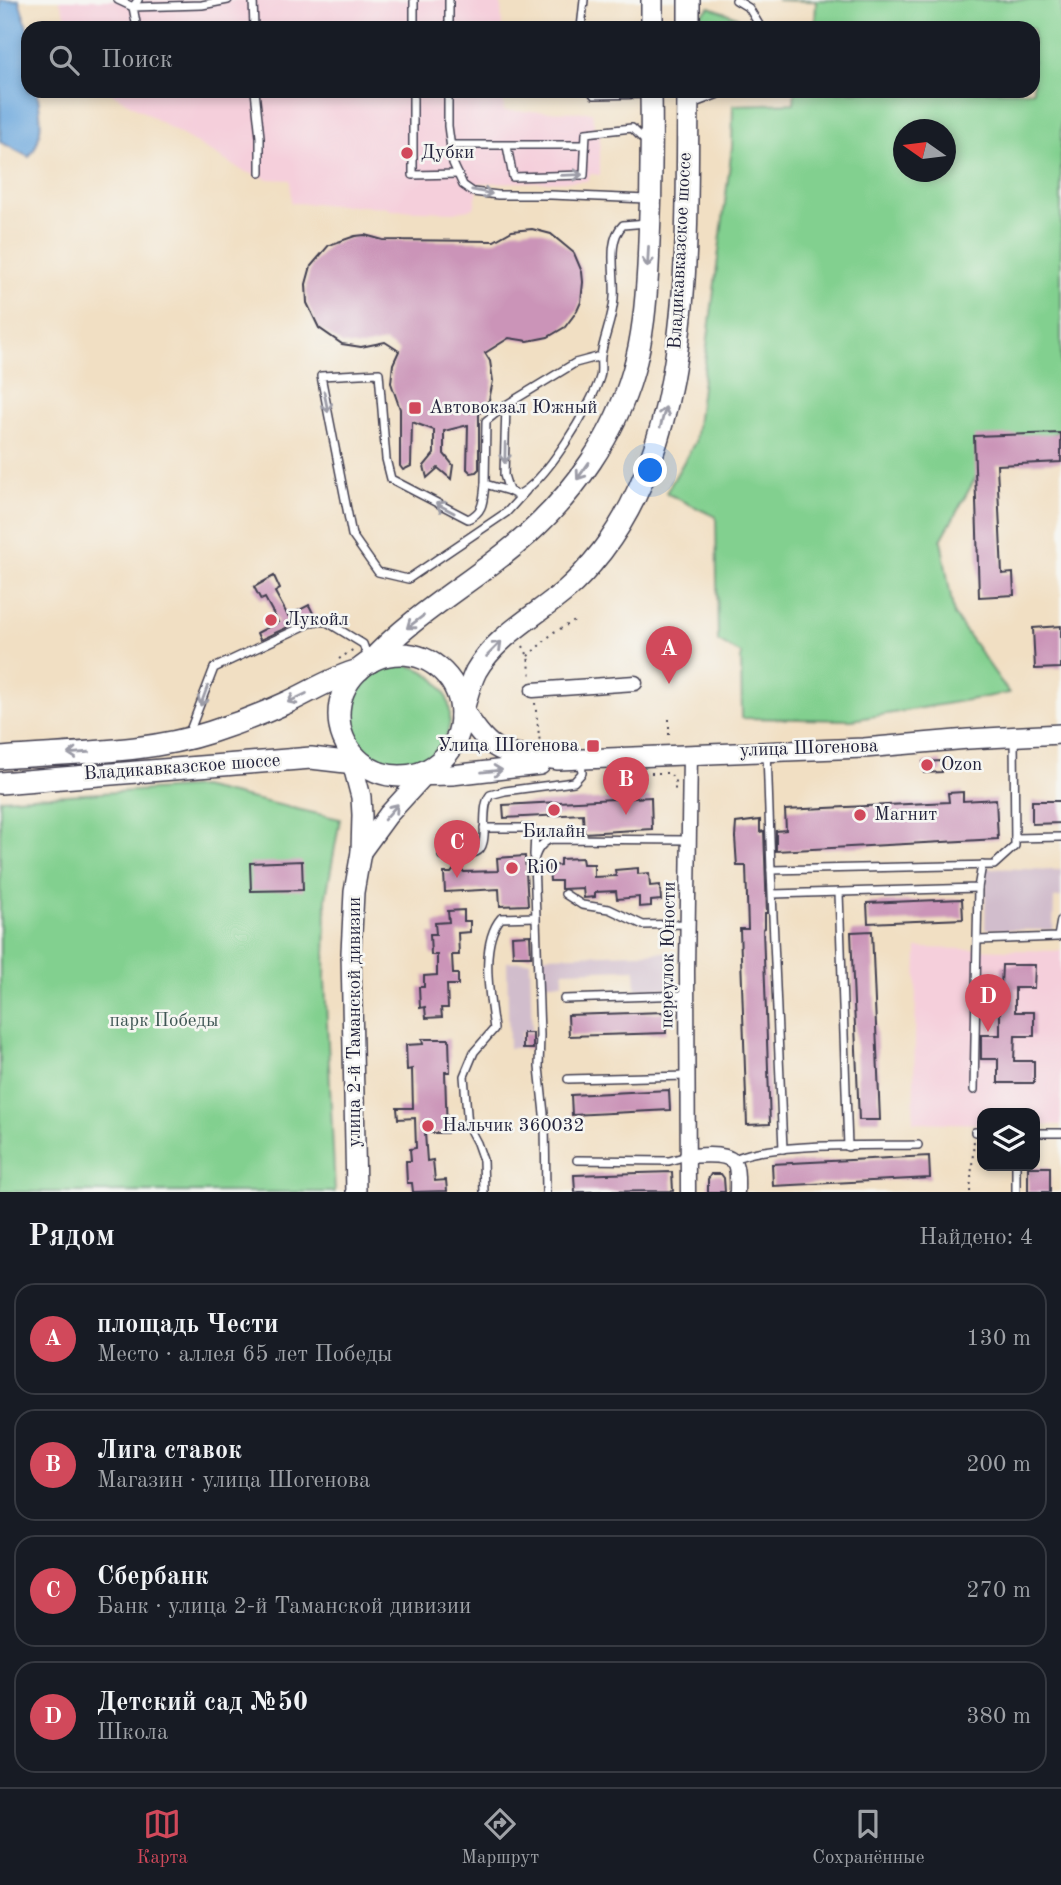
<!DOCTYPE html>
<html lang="ru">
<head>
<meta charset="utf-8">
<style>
  body { margin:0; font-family:"Old Standard TT",serif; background:#242831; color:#f1f3f6 }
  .controls { position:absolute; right:21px; bottom:21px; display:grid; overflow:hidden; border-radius:14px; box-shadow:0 4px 10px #0003 }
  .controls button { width:63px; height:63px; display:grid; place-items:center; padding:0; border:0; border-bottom:2px solid #363941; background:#171b24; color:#f1f3f6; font:35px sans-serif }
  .compass { position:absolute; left:893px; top:119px; width:63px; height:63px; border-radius:50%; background:#171b24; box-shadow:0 4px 10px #0003; rotate:284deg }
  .you { position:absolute; left:651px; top:471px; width:24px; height:24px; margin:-18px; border:5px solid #fff; border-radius:50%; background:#1a73e8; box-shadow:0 0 0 10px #1a73e833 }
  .badge { display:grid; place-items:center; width:46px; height:46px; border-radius:50%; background:#d1495b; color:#fff; font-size:23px; font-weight:700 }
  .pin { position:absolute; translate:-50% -58px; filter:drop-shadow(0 2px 4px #0008) }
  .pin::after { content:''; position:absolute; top:37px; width:24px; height:21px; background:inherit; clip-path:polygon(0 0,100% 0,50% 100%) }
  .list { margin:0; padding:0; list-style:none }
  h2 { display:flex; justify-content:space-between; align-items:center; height:91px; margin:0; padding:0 28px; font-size:30px }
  h2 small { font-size:23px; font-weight:400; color:#9ea1a6 }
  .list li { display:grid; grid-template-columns:46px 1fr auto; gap:21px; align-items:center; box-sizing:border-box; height:112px; margin:0 14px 14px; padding:0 14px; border:2px solid #363941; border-radius:21px }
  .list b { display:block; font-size:26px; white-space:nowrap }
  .list p { margin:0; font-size:23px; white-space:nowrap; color:#9ea1a6 }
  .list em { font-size:23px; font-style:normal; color:#9ea1a6 }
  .icon { flex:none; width:38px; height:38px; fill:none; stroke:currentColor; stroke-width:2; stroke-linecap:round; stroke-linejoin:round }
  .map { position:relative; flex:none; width:1061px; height:1192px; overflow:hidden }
  .search { position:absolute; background:#171b24; box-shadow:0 4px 10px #0003; left:21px; right:21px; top:21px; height:77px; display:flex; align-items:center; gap:18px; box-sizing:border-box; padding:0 24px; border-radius:21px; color:#9ea1a6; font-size:26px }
  .sheet { height:595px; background:#171b24 }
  nav { display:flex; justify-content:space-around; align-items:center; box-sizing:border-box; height:98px; border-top:2px solid #363941; background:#171b24; font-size:19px; color:#9ea1a6 }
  nav a { display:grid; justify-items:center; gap:4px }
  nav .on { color:#d1495b }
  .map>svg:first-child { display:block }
  .built { fill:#f5cfdb }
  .industrial { fill:#d1bdcc }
  .green { fill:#82d08f; stroke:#527965; stroke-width:2; fill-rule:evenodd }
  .water { fill:#6da8dd; stroke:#48658c; stroke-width:2 }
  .building { fill:#cb94b8 }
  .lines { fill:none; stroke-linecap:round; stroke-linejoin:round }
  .lane-casing { stroke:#413e4f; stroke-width:10 }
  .street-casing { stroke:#413e4f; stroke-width:17 }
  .secondary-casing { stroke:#413e4f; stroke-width:22 }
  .primary-casing { stroke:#413e4f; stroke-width:24 }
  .path { stroke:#413e4f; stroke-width:2; stroke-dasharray:2 5; stroke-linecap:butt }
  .lane { stroke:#fff; stroke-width:7 }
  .street { stroke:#fff; stroke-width:14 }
  .secondary { stroke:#fff; stroke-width:19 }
  .primary { stroke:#fff; stroke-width:21 }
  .oneway { stroke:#9c9ca7 }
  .poi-dot { fill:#d1495b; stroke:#f6f6f2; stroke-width:2.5 }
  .labels { text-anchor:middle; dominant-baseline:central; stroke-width:5; stroke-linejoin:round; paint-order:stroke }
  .poi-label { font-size:19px; fill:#22223b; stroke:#f6f6f2; text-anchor:start }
  .street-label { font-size:19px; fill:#22223b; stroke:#f6f6f2 }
  .park-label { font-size:19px; fill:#3f5654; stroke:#f6f6f2 }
</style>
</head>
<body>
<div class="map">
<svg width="1061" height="1192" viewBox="0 0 1061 1192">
  <rect width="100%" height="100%" fill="#f6f6f2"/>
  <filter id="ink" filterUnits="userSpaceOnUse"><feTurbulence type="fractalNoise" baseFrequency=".0143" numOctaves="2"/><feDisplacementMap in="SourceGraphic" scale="14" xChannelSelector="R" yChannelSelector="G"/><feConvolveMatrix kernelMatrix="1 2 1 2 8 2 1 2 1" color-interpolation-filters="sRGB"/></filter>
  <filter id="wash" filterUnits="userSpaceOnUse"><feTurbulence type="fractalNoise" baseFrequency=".00686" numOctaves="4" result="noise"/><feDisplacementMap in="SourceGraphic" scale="28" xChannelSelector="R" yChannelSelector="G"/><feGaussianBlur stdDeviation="1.57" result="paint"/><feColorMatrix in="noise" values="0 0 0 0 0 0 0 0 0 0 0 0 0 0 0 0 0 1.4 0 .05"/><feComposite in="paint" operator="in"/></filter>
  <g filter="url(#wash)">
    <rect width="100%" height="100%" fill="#f1dfc3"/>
    <g class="built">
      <polygon points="59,0 501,0 502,28 71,28"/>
      <polygon points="108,91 503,91 504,111 592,112 595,135 600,134 600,175 590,174 588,181 479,183 474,208 454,212 391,210 385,207 291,203 290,180 268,179 243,171"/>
      <polygon points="917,948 1061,951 1061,1125 1035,1125 1035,1113 982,1113 982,1124 913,1122"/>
    </g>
    <g class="industrial">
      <polygon points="986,868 1061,870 1061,897 1054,898 1053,930 985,929"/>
      <polygon points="669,952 671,988 636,989 635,969 563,971 563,983 544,983 543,956"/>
      <polygon points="530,961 532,1032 521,1032 522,1048 509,1048 507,962"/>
    </g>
    <g class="green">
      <path d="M777,0H1061V430L980,470L941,540L954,615L1009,693L852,720L742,718L741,654L718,641L716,517L666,493L695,442L732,147L733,105L794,103L795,91H1033V28H815L816,1ZM904,130H946V172H904Z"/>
      <polygon points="710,7 737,17 742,28 700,28 701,14"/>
      <circle cx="399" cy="716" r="51"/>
      <polygon points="201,787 340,819 326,897 325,980 335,1192 0,1192 0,799"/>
    </g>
    <path class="water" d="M0,0H19L28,31V91H37C41,114 45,138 29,157L0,142Z"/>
    <g id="blocks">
      <g class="building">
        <polygon points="532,229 551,234 574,253 582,272 583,282 581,302 577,311 565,327 548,337 528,341 509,338 485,353 490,361 493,381 489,400 479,414 479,469 476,472 471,473 467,469 468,425 444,431 444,454 453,465 451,479 438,468 427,478 424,466 434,454 434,430 412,422 411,466 403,470 400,466 400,409 391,383 393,364 399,351 385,342 361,347 342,344 319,328 307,303 306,284 311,266 329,245 355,236 365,235 383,240 494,241 512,231"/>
        <polygon points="1061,433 1061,462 997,465 1002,574 1013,573 1014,595 979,597 974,436"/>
        <polygon points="274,576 280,589 275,592 288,616 309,605 314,615 260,640 257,633 278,622 265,598 261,600 254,587"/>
        <polygon points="1061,626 1061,668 1035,669 1033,628"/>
        <polygon points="941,761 942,772 924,773 923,762"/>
        <polygon points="963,792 963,801 996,799 998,839 776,851 776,831 786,830 785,810 949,802 948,793"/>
        <polygon points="651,797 652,829 584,833 583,814 504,818 503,805"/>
        <polygon points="1032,801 1061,801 1061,823 1032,824"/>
        <polygon points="760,820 760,832 764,831 767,913 765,913 765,928 763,929 770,1124 747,1125 740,929 748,929 746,866 737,866 735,837 736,823"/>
        <polygon points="525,856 528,905 500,906 499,889 445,892 444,873 451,873 455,868 460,868 464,872 498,871 497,858"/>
        <polygon points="582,858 583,864 594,864 594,877 616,876 615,870 638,868 638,874 649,873 650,886 660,885 661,900 651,901 651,906 639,907 639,897 617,899 616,891 595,892 595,897 584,898 583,888 561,889 561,881 550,881 549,866 560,865 560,859"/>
        <polygon points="302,861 303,890 251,891 250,863"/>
        <polygon points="962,899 963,919 868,923 867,903"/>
        <polygon points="464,910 464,921 470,921 470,932 458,933 459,955 452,955 453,974 458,974 458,985 447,985 448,1008 441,1008 442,1017 426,1018 425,1007 420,1008 419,987 424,987 424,976 437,975 437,955 431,955 430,934 436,934 435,923 449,922 448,911"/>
        <polygon points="872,931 880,1120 859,1120 851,932"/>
        <polygon points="530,935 531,956 513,956 512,936"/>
        <polygon points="1002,965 1035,965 1034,988 1015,988 1015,1012 1034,1012 1034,1036 1015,1036 1014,1061 1034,1061 1034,1083 998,1083 998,1059 981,1059 981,1035 1000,1035 1000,1011 982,1011 982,987 1001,987"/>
        <polygon points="665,1012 666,1033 569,1036 568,1015"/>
        <rect x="523" y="1033" width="10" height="16"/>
        <polygon points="422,1039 449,1039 450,1072 445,1072 447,1133 425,1133 427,1161 433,1160 435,1181 446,1180 447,1191 413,1192 412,1183 407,1183 406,1161 411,1161 410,1149 416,1148 415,1118 398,1119 397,1108 413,1108 412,1069 407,1070 406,1045 423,1044"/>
        <polygon points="669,1090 670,1110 572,1115 571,1095"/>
        <polygon points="929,1156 930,1178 773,1186 772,1164"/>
        <rect x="1028" y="1167" width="22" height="25"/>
        <polygon points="672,1172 673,1191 575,1192 574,1175"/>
        <polygon points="711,1174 721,1174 724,1178 725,1192 708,1192 708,1179"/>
      </g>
    </g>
  </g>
  <g filter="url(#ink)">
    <use href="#blocks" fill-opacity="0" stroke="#413e4f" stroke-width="2"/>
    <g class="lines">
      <g class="lane-casing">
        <g id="lane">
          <polyline points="118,0 133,7 138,0"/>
          <polyline points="253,0 254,28"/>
          <polyline points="414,0 414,28"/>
          <polyline points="736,0 749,8 761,28"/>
          <polyline points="137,28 133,7 202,5 228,0"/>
          <polyline points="449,28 449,0"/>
          <polyline points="581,28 584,0"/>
          <polyline points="255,91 260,137 260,173"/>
          <polyline points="413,91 413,175 458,174"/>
          <polyline points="448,91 448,126 453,163 463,185 473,192 498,195 551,195 647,199"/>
          <polyline points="591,91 594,95 648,94"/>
          <polyline points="652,92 686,92"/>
          <polyline points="692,104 726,91"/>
          <polyline points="451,145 585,145"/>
          <polyline points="507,146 513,177 584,175 586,133 632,128 645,141"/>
          <path d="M601,356L575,363L506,405L504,475L509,491L517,495C544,485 592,405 600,377C602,370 600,363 601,356C604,336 613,318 614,298C616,275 606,241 623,225L647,223"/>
          <polyline points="506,405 486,421 485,484 509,491"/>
          <path d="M485,484C483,501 484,512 468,519L391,479L386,459L379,373L321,376L352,535L378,572L408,579L507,512L526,491"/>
          <polyline points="189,733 214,668 315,621 327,622 363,644 368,658"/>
          <polyline points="767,752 771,870 994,865 1015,846 1014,737"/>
          <polyline points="484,828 531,828 535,833 534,855"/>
          <polyline points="1015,838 1061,837"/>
          <path d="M442,856C452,855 466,856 476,852C491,846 479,809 490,795L505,791L574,782L582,773L581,760"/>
          <polyline points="771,870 783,1149"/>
          <polyline points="839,893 848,1147"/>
          <polyline points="565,894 582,905 609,909 643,925 687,924"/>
          <polyline points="773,894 978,888 982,865"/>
          <polyline points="978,940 1058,937 1061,920"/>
          <polyline points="564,999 686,995"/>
          <polyline points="568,1079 687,1076"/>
          <polyline points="974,1090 978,888"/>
          <polyline points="975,1132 982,1132"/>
          <polyline points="1035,1133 1061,1133"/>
          <polyline points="577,1160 669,1161 687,1156"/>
          <path d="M733,1160C764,1142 877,1146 918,1145"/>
          <polyline points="1016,1166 1016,1192"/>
          <path d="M484,1192L483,1160L477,1143L468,1126L464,1076L474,1052L494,1029C490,997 479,944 501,918L536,917"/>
          <path d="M546,1192L545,1123L539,1067L540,1035L534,860C537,850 541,843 551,839L689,840"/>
        </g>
      </g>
      <g class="street-casing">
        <g id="street">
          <polyline points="533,690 635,683"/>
          <path d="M687,1156C699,1156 728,1151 735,1164C738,1171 737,1184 737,1192"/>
          <polyline points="688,1192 687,971 690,754"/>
        </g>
      </g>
      <g class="secondary-casing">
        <g id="secondary">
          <path d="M460,704C494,758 498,752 558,760L864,748L968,739L1061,734"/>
          <polyline points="348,747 361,797 362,815 361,852 354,892 351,953 356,1192"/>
          <polyline points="409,776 452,775 540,765"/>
          <polyline points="361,852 388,815 430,769"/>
        </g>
      </g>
      <g class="primary-casing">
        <g id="primary">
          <polyline points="652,28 652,0"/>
          <polyline points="689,28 689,0"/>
          <circle cx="400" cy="715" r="61"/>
          <path d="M370,662C415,612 477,580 527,535C575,492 615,435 633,372C643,338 646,302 648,267C651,208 652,150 651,91"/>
          <path d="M461,716C466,701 469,685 476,671C496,636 537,615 566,590C580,578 591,565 602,551C696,428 686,238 688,91"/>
          <path d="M0,758C70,752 144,754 211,732C236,724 262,714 286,703C310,692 333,677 359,670"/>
          <polyline points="0,783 311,758 363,764"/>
        </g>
      </g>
      <g class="path">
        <polyline points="523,646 528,656 531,677"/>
        <polyline points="528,656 554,632 577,620"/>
        <polyline points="339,659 354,649"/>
        <polyline points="535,703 540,743"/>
        <polyline points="669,719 669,739"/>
        <polyline points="644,773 669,773 675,779 675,792"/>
        <polyline points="970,1192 974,1140"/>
      </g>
      <use href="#lane" class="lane"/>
      <use href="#street" class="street"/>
      <use href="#secondary" class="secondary"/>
      <use href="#primary" class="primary"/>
    </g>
    <defs><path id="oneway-shaft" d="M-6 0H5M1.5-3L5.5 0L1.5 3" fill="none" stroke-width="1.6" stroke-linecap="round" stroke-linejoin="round" transform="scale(1.75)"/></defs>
    <g class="oneway">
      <use href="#oneway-shaft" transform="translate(572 175) rotate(-2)"/>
      <use href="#oneway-shaft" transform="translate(482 192) rotate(11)"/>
      <use href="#oneway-shaft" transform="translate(648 257) rotate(93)"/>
      <use href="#oneway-shaft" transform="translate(326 402) rotate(79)"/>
      <use href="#oneway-shaft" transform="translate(663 417) rotate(-75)"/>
      <use href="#oneway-shaft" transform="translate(505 453) rotate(91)"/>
      <use href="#oneway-shaft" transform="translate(583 471) rotate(125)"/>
      <use href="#oneway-shaft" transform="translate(445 508) rotate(-152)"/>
      <use href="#oneway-shaft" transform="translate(415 622) rotate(143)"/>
      <use href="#oneway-shaft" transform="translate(494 649) rotate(-45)"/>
      <use href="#oneway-shaft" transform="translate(204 696) rotate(110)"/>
      <use href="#oneway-shaft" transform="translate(297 698) rotate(154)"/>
      <use href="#oneway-shaft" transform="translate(78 753) rotate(176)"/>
      <use href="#oneway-shaft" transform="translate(492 771) rotate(-6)"/>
      <use href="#oneway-shaft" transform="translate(391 812) rotate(-49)"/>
    </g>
  </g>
  <g class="poi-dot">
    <circle cx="407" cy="153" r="7"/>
    <rect x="408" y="401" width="14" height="14" rx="3.5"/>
    <circle cx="271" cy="620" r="7"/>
    <rect x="586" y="739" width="14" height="14" rx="3.5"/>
    <circle cx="927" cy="765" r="7"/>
    <circle cx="554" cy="810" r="7"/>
    <circle cx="860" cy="815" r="7"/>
    <circle cx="512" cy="868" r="7"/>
    <circle cx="428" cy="1126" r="7"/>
  </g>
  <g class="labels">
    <g class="poi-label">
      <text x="421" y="153">Дубки</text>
      <text x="429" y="408">Автовокзал Южный</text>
      <text x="285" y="620">Лукойл</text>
      <text x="579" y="746" text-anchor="end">Улица Шогенова</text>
      <text x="941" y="765">Ozon</text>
      <text x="874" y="815">Магнит</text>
      <text x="554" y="832" text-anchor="middle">Билайн</text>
      <text x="526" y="868">RiO</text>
      <text x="442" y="1126">Нальчик 360032</text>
    </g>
    <g class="street-label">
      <text transform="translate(681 251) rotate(-87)">Владикавказское шоссе</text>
      <text transform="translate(809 749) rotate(-2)">улица Шогенова</text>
      <text transform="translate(182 768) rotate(-4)">Владикавказское шоссе</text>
      <text transform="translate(669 955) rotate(-89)">переулок Юности</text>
      <text transform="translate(355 1022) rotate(-90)">улица 2-й Таманской дивизии</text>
    </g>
    <g class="park-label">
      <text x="164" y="1021">парк Победы</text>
    </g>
  </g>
</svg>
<div class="controls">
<button><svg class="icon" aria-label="layers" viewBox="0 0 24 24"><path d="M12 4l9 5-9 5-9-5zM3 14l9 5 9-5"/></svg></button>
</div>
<svg class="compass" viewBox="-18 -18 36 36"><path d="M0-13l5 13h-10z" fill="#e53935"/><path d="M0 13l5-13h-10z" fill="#9ea1a6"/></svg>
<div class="you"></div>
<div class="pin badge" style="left:669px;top:684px">A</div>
<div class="pin badge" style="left:626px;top:815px">B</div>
<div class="pin badge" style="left:457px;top:878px">C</div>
<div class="pin badge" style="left:988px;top:1032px">D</div>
<div class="search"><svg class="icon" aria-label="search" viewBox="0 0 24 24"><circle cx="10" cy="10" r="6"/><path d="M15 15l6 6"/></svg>Поиск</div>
</div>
<section class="sheet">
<h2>Рядом<small>Найдено: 4</small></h2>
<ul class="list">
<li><span class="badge">A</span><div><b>площадь Чести</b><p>Место · аллея 65 лет Победы</p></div><em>130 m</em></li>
<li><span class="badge">B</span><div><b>Лига ставок</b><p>Магазин · улица Шогенова</p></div><em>200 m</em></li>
<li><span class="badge">C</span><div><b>Сбербанк</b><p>Банк · улица 2-й Таманской дивизии</p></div><em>270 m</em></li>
<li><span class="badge">D</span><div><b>Детский сад №50</b><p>Школа</p></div><em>380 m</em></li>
</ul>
</section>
<nav>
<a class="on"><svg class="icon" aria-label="map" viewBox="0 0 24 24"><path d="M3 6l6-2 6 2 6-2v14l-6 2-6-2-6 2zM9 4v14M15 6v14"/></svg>Карта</a>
<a><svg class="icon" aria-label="directions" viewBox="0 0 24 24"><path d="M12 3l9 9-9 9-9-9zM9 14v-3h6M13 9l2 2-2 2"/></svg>Маршрут</a>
<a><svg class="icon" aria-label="saved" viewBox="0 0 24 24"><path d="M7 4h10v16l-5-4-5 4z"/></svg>Сохранённые</a>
</nav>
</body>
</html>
